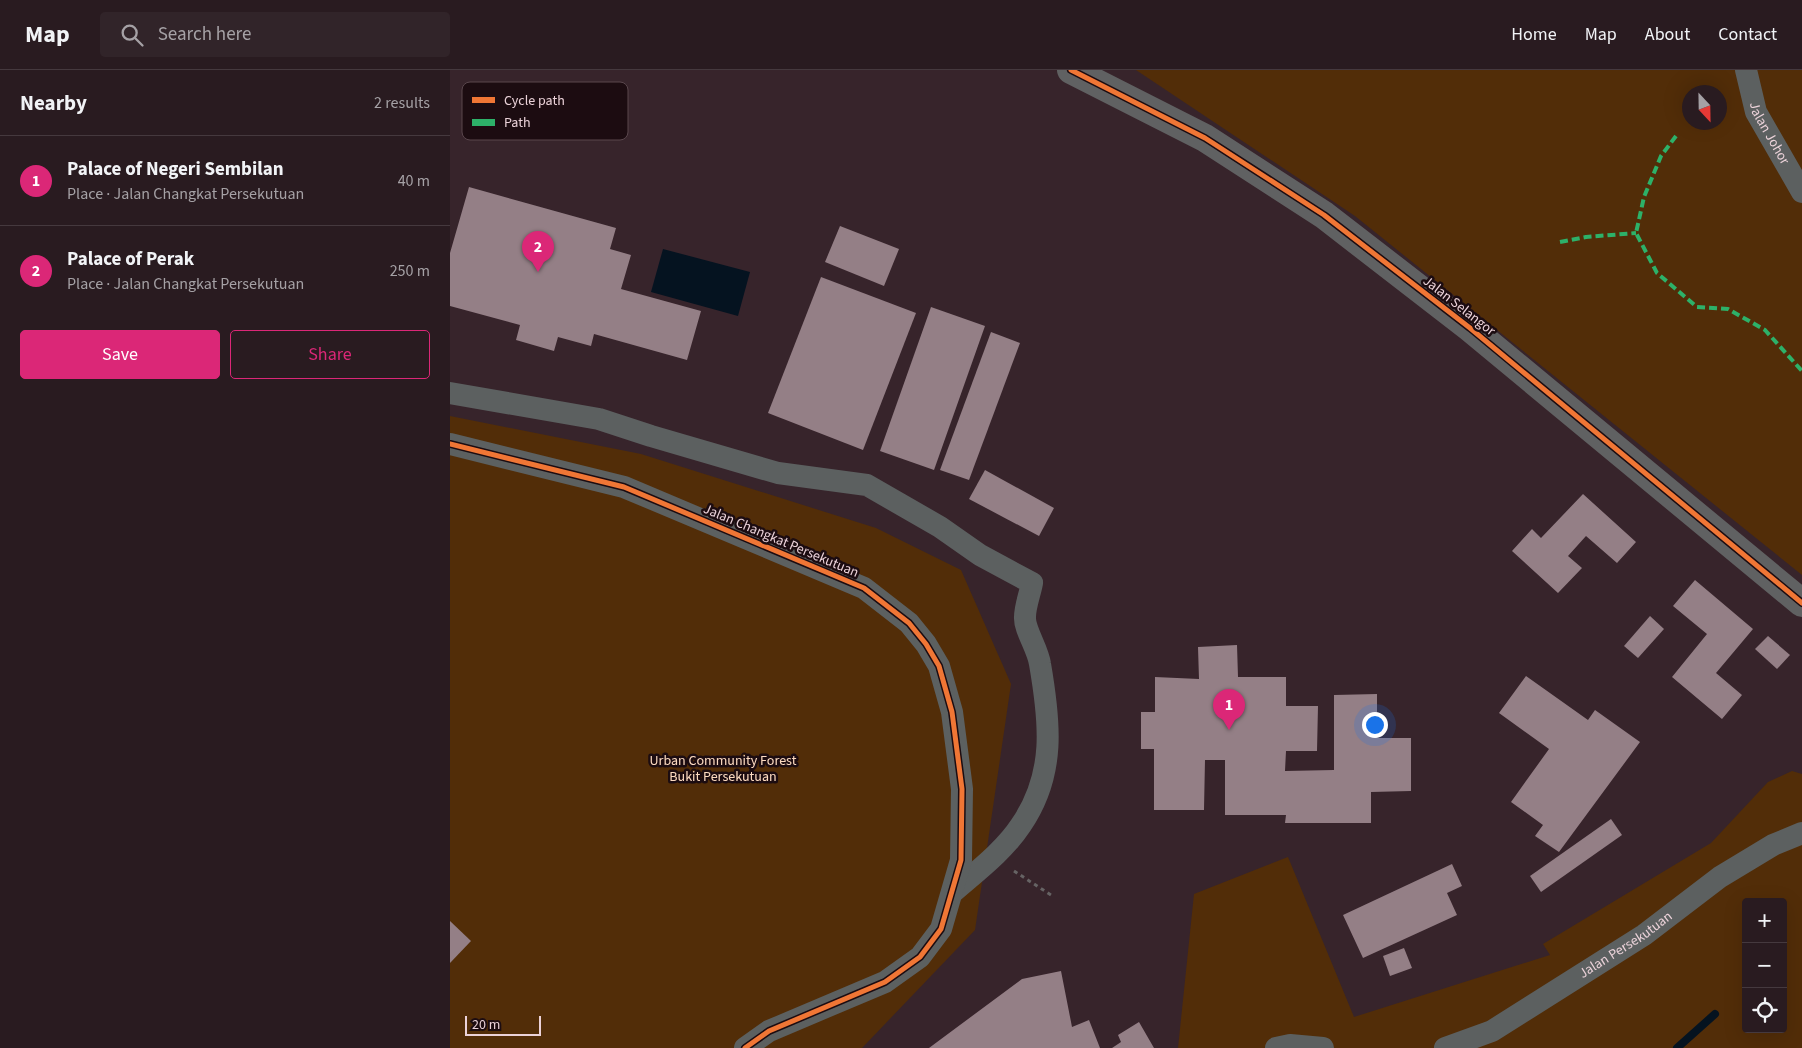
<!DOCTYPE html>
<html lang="en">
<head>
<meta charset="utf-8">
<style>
  body { margin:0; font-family:"Source Sans 3",sans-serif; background:#312429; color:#f1f3f6 }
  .controls { position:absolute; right:15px; bottom:15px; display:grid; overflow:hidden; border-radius:5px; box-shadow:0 5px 20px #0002 }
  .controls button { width:45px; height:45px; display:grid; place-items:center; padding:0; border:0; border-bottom:1px solid #45393e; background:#291b20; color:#f1f3f6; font:25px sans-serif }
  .compass { position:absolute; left:1232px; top:15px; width:45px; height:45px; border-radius:50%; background:#291b20; box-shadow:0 5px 20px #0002; rotate:158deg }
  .scale { position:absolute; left:15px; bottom:12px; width:76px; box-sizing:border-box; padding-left:5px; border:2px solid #ebd2d9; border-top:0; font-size:14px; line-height:18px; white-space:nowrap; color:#ebd2d9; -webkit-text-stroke:4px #1c0c11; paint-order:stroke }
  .you { position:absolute; left:924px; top:654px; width:18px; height:18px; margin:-12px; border:4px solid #fff; border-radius:50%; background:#1a73e8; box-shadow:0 0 0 8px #1a73e833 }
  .badge { display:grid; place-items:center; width:32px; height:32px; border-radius:50%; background:#db2777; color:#fff; font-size:16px; font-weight:700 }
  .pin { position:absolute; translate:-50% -41px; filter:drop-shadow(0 1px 2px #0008) }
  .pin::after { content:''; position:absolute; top:26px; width:18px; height:15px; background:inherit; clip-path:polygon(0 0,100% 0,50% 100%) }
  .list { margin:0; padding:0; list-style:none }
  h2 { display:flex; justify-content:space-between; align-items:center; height:65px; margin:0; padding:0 20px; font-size:21px }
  h2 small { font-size:16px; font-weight:400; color:#a5a1a5 }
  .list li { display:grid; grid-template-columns:32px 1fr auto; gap:15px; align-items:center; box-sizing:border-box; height:90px; padding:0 20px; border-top:1px solid #45393e }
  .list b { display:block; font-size:19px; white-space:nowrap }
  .list p { margin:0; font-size:16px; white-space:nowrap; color:#a5a1a5 }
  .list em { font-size:16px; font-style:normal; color:#a5a1a5 }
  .actions { display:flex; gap:10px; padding:15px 20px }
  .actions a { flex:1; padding:11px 0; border:1px solid #db2777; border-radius:5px; text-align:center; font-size:18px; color:#db2777 }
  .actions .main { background:#db2777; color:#fff }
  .icon { flex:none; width:28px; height:28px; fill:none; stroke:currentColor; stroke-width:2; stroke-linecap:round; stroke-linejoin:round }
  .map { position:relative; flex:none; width:1352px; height:978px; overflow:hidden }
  header { display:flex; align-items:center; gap:30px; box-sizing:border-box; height:70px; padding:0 25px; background:#291b20; border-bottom:1px solid #45393e }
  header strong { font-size:24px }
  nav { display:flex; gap:28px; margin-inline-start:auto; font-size:18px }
  .search { width:350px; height:45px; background:#312429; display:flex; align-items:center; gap:12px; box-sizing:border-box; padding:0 18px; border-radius:5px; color:#a5a1a5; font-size:19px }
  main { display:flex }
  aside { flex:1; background:#291b20 }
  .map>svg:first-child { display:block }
  .green { fill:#522d08; fill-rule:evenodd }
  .water { fill:#051320 }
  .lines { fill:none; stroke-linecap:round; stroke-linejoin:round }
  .stream { stroke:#051320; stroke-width:8 }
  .building { fill:#947f86 }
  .path { stroke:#666364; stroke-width:3; stroke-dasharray:4 4; stroke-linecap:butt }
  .street { stroke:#5c6060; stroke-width:22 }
  .secondary { stroke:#606162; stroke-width:28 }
  .quiet { stroke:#2db169; stroke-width:4; stroke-dasharray:8 4; stroke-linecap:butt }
  .cycleway-casing { stroke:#1c0c11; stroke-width:8 }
  .cycleway { stroke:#f07635; stroke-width:5 }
  .labels { text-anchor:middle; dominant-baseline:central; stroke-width:5; stroke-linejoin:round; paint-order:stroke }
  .street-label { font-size:14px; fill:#ebd2d9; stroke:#1c0c11 }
  .park-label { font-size:14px; fill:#fddbc1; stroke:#1c0c11 }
  .key { fill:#1c0c11; stroke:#5a474d; stroke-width:1 }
  .key-label { font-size:14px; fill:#ebd2d9 }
</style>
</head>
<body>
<header>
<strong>Map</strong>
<div class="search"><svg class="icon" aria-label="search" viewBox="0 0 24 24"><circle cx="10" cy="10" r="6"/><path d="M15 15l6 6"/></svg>Search here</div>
<nav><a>Home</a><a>Map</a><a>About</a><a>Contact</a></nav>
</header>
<main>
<aside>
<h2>Nearby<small>2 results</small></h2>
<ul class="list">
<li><span class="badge">1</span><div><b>Palace of Negeri Sembilan</b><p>Place · Jalan Changkat Persekutuan</p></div><em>40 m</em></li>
<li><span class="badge">2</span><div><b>Palace of Perak</b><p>Place · Jalan Changkat Persekutuan</p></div><em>250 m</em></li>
</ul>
<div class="actions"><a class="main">Save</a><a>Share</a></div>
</aside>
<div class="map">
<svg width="1352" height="978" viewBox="0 0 1352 978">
  <rect width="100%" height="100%" fill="#37242b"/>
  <g class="green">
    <path d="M686,0H1352V505L905,146ZM1240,22H1270V52H1240Z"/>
    <polygon points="0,346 191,384 426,458 511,500 561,614 525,860 412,978 0,978"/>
    <path d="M1342,701L1352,704V978H728L744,824L838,787L904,947L1100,885L1093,874L1261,773L1318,712ZM1296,832H1333V959H1296Z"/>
  </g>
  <polygon class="water" points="213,179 300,202 288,246 201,222"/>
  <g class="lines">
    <polyline class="stream" points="1227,978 1265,944"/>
  </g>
  <g class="building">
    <polygon points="19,117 166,158 160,179 181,185 171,219 251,241 237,290 144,264 141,276 108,267 104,281 66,270 70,255 0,236 0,183"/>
    <polygon points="390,156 449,179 434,216 375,192"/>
    <polygon points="371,207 466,243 413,380 318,343"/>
    <polygon points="481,237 535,256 484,400 430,381"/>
    <polygon points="541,262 570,273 519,410 490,400"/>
    <polygon points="535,400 604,438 589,466 519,429"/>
    <polygon points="1133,424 1186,472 1167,493 1136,466 1118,486 1132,498 1108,523 1062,481 1082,459 1091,468"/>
    <polygon points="1245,510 1303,559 1266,603 1292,625 1272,649 1222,607 1257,564 1223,536"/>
    <polygon points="1200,546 1214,559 1188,588 1174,576"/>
    <polygon points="1318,566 1340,585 1327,599 1305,579"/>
    <polygon points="787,575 788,607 836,607 836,636 868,636 867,681 836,681 835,701 884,700 884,625 927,624 927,668 961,668 961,721 921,722 921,753 835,753 836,745 775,745 775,690 755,690 754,740 704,740 704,679 691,679 691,642 705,642 705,607 749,609 748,577"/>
    <polygon points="1076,606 1138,650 1145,640 1190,672 1109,782 1085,766 1093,755 1061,732 1099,679 1049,643"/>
    <polygon points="1161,749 1172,765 1091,822 1080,806"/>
    <polygon points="1002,794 1012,816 997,823 1007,845 913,888 893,845"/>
    <polygon points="0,851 21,871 0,893"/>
    <polygon points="954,878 962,898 940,906 933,886"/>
    <polygon points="611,901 622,957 639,950 650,978 479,978 572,909"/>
    <polygon points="689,952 704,978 662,978 671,972 668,965"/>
  </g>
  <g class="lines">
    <polyline class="path" points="564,801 601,825"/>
    <g class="street">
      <path id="s1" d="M1296,0L1306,42L1352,122"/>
      <path d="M0,323L149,349L201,366L328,403L417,415L490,457L530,485L582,513C580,524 575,536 575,547C574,559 588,579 590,594C600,652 606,704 571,755C554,781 526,802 503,822"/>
      <polyline points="0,374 174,417 414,518 459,553 476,574 489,596 502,642 512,719 511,790 491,859 470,887 435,912 319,961 295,978"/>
      <polyline points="826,978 840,975 873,978"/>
      <path id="s2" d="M995,978L1042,961L1194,865L1270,807L1323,775L1352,763"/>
    </g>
    <polyline class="secondary" points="621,0 755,68 874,145 1020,258 1352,533"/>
    <g class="quiet">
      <polyline points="1226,66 1211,86 1194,127 1186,163 1207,203 1247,237 1278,239 1315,260 1352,301"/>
      <polyline points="1110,172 1136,167 1186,163"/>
    </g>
    <g class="cycleway-casing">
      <g id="cycleway">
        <polyline points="621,0 755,68 874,145 1020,258 1352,533"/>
        <polyline points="0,374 174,417 414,518 459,553 476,574 489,596 502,642 512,719 511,790 491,859 470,887 435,912 319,961 295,978"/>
      </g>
    </g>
    <use href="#cycleway" class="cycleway"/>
  </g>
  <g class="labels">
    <g class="street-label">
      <text stroke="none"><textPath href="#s1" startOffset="68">Jalan Johor</textPath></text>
      <text transform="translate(1009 236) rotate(38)">Jalan Selangor</text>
      <text transform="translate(331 471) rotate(23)">Jalan Changkat Persekutuan</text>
      <text stroke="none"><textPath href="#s2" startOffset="209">Jalan Persekutuan</textPath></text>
    </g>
    <g class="park-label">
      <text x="273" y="691">Urban Community Forest<tspan x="273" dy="16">Bukit Persekutuan</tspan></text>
    </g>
  </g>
  <rect x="12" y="12" width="166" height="58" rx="8" class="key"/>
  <rect x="22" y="27" width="23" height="6" fill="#f07635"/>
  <rect x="22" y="49" width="23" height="7" fill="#2db169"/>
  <g class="key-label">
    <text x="54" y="35">Cycle path</text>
    <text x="54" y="57">Path</text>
  </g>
</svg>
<div class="controls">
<button>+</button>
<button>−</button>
<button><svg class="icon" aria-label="locate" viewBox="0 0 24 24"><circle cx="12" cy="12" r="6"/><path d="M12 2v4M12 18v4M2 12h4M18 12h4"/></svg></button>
</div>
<svg class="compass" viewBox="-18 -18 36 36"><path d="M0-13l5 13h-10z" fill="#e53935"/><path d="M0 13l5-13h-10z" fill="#a5a1a5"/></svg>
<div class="scale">20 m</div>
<div class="you"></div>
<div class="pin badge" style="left:779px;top:660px">1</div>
<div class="pin badge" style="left:88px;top:202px">2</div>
</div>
</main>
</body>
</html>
